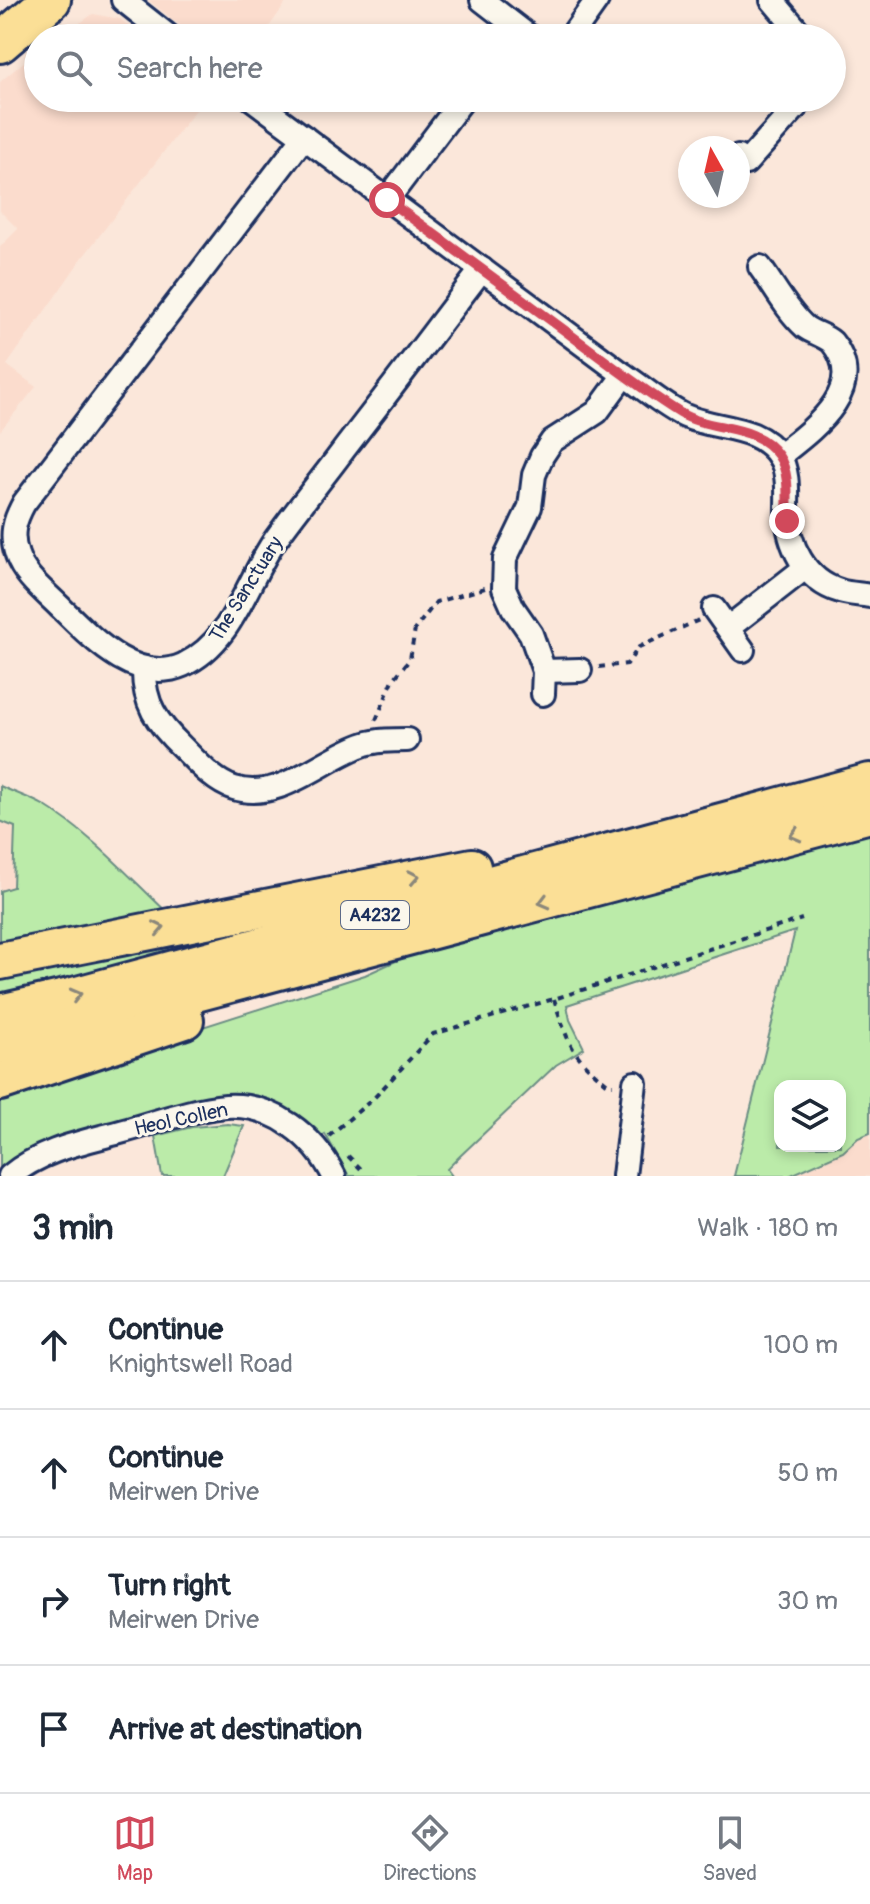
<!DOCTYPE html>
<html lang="en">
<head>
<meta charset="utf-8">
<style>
  body { margin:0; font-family:Pangolin,sans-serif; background:#f2f2f3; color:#1f2937 }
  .controls { position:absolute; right:24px; bottom:24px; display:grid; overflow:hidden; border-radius:16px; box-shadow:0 4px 12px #0003 }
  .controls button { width:72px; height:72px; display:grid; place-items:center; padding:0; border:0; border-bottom:2px solid #e0e1e3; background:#fff; color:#1f2937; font:40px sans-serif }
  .compass { position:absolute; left:678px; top:136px; width:72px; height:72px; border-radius:50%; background:#fff; box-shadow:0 4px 12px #0003; rotate:352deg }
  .stop { position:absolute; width:24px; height:24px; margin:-18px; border:6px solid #d1495b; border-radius:50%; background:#fff }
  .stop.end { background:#d1495b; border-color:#fff; box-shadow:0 2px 8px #0008 }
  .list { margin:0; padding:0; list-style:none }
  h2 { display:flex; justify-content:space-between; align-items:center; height:104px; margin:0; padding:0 32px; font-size:34px }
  h2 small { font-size:26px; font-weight:400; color:#747a83 }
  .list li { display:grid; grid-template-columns:52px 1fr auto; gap:24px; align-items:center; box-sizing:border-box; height:128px; padding:0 32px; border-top:2px solid #e0e1e3 }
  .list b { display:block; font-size:30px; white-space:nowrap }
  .list p { margin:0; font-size:26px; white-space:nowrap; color:#747a83 }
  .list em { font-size:26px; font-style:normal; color:#747a83 }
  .icon { flex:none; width:44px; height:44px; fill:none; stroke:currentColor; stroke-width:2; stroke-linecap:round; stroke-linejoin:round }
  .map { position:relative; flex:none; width:870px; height:1176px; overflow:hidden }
  .search { position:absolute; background:#fff; box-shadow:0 4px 12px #0003; left:24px; right:24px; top:24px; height:88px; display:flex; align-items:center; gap:20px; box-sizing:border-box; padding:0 28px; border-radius:44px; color:#747a83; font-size:30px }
  .sheet { height:616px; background:#fff }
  nav { display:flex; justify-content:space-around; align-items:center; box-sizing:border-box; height:112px; border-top:2px solid #e0e1e3; background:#fff; font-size:22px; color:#747a83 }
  nav a { display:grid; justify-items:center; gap:4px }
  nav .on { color:#d1495b }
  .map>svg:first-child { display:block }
  .built { fill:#fbdccd }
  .green { fill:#bbeba9; stroke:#6b8d84; stroke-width:2; fill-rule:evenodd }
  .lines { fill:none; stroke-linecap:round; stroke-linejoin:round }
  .minor-casing { stroke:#1b2f5e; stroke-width:28 }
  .primary-casing { stroke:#1b2f5e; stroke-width:42 }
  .trunk-casing { stroke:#1b2f5e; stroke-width:44 }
  .path { stroke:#1b2f5e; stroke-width:4; stroke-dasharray:6 6; stroke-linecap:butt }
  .minor { stroke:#fbf7ec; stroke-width:22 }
  .primary { stroke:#fbdf96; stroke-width:36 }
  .trunk { stroke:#fbdf96; stroke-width:38 }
  .oneway { stroke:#8b877a }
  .route { stroke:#d1495b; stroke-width:10 }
  .labels { text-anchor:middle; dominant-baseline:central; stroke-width:6; stroke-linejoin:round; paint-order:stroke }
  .shield { fill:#fbf7ec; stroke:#5e6b89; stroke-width:2 }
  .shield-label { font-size:18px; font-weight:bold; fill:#1b2f5e }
  .street-label { font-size:20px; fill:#1b2f5e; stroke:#fbf7ec }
</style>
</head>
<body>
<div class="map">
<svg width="870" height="1176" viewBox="0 0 870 1176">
  <rect width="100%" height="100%" fill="#fbe7da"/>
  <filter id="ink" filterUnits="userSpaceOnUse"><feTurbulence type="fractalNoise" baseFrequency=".0125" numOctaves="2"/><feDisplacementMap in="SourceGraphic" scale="16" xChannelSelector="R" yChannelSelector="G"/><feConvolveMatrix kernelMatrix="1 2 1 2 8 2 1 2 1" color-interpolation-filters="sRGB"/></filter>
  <g filter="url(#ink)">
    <g class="built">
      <polygon points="148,0 288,0 261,38 196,38"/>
      <polygon points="93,14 120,19 145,38 53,38 58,34 61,36"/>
      <polygon points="38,50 38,98 205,98 80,261 7,365 36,387 0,431 0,247 18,229 0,211 0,82"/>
      <polygon points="0,804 15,812 18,919 0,923"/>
      <polygon points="870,1123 870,1176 752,1176 840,1146"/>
    </g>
    <g class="green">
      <path d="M0,786C15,793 31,798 45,806C94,836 130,878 171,916L0,951V891L13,887L15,827L0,821Z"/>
      <path d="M870,824V1133L858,1138L843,1152L789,1176H734L795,931L567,1005L570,1020L584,1048L556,1065L459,1157L447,1169L452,1176H349L325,1134L319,1138L262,1103L0,1174V1092L365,975L418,951ZM780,1086H840V1146H780Z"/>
      <polygon points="360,902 0,1000 0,971"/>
      <polygon points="228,1124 244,1126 223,1176 162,1176 155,1136 192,1127"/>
    </g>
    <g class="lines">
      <g class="minor-casing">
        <g id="minor">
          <polyline points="123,0 171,38"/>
          <polyline points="482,0 531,38"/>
          <polyline points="772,0 804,38"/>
          <polyline points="570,38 597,0"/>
          <path d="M251,98L624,375C644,388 664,406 685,416C716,430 758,424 779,456C789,471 787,493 787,510C787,544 805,581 840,591C849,594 860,594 870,596"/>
          <path d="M304,137L24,503C14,521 10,535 17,555C24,576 44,591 59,606C90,636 135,686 183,665C233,642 246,582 275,540C297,509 322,479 345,448C391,389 436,329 482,269"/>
          <polyline points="738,157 746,163 804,98"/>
          <polyline points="387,200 464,98"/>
          <path d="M760,267C774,286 787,311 805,327C813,333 824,335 832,342C870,389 812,430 779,456"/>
          <polyline points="714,609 743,650"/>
          <polyline points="728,628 805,568"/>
          <path d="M144,668C143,703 157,723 182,747C196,761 214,782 234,788C280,803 324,757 365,744C378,740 393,740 407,740"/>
          <polyline points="544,671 580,670"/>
          <polyline points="543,694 544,671 531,634 513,608 504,588 505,559 530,507 534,475 542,456 552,441 597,412 624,375"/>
          <path d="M10,1176C43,1149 84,1142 124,1131C157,1122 192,1109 226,1106C273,1103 314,1136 334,1176"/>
          <polyline points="624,1176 635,1083"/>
        </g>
      </g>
      <g class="primary-casing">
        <g id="primary">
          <polyline points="0,961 472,867"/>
          <polyline points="0,1013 70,997 870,782"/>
          <polyline points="0,1045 870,814"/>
          <polyline points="0,1082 185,1020"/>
        </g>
      </g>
      <g class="trunk-casing">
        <polyline id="trunk" points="0,43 51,0"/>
      </g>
      <g class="path">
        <polyline points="599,667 627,664 639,647 699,620"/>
        <polyline points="376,720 393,680 410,659 415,629 436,602 485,588"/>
        <path d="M554,999C569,1045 570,1054 609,1085H613"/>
        <polyline points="329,1136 374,1098 433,1034 554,999 802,919"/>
        <polyline points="348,1156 361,1169"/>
      </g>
      <use href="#minor" class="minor"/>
      <use href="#primary" class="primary"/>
      <use href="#trunk" class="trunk"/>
    </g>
    <defs><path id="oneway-chevron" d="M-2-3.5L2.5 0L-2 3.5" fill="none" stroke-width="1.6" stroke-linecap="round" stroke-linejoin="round" transform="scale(2)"/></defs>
    <g class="oneway">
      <use href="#oneway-chevron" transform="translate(795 835) rotate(165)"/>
      <use href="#oneway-chevron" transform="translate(414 877) rotate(-11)"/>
      <use href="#oneway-chevron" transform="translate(544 902) rotate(165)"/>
      <use href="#oneway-chevron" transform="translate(159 928) rotate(-12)"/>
      <use href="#oneway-chevron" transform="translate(76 995) rotate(-14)"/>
    </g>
  </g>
  <g class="lines" filter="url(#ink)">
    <path class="route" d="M387,200C445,242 503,285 560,327C599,356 638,387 680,413C711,432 755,422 778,455C791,473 787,501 787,521"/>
  </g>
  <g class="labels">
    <rect class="shield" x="341" y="901" width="68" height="28" rx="6"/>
    <g class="shield-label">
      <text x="375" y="915">A4232</text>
    </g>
    <g class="street-label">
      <text transform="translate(246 589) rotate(-58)">The Sanctuary</text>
      <text transform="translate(181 1119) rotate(-12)">Heol Collen</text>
    </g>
  </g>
</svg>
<div class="controls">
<button><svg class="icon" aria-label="layers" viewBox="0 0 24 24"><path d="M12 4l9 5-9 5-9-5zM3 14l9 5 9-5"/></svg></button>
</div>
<svg class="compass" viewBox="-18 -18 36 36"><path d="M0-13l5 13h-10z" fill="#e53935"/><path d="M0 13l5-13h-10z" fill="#747a83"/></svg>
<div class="stop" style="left:387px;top:200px"></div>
<div class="stop end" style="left:787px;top:521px"></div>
<div class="search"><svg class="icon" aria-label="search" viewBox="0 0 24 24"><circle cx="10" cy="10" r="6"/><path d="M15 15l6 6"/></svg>Search here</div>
</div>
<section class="sheet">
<h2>3 min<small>Walk · 180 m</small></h2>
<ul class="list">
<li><svg class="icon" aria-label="ahead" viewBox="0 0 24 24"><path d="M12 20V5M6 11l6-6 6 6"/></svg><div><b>Continue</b><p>Knightswell Road</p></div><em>100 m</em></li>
<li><svg class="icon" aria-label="ahead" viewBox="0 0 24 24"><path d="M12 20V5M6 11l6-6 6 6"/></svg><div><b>Continue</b><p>Meirwen Drive</p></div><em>50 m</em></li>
<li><svg class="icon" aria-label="right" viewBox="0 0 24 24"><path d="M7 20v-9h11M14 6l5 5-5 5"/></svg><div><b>Turn right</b><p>Meirwen Drive</p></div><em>30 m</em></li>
<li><svg class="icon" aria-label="arrive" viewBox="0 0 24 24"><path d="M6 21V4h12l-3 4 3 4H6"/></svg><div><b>Arrive at destination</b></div></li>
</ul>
</section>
<nav>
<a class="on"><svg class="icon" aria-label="map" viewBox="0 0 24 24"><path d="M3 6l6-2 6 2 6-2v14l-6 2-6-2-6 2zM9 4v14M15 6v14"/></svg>Map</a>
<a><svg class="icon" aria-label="directions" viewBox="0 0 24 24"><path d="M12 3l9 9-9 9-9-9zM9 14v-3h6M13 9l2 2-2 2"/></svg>Directions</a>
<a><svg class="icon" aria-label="saved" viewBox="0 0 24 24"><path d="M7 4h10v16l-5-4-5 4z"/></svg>Saved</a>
</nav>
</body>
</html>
